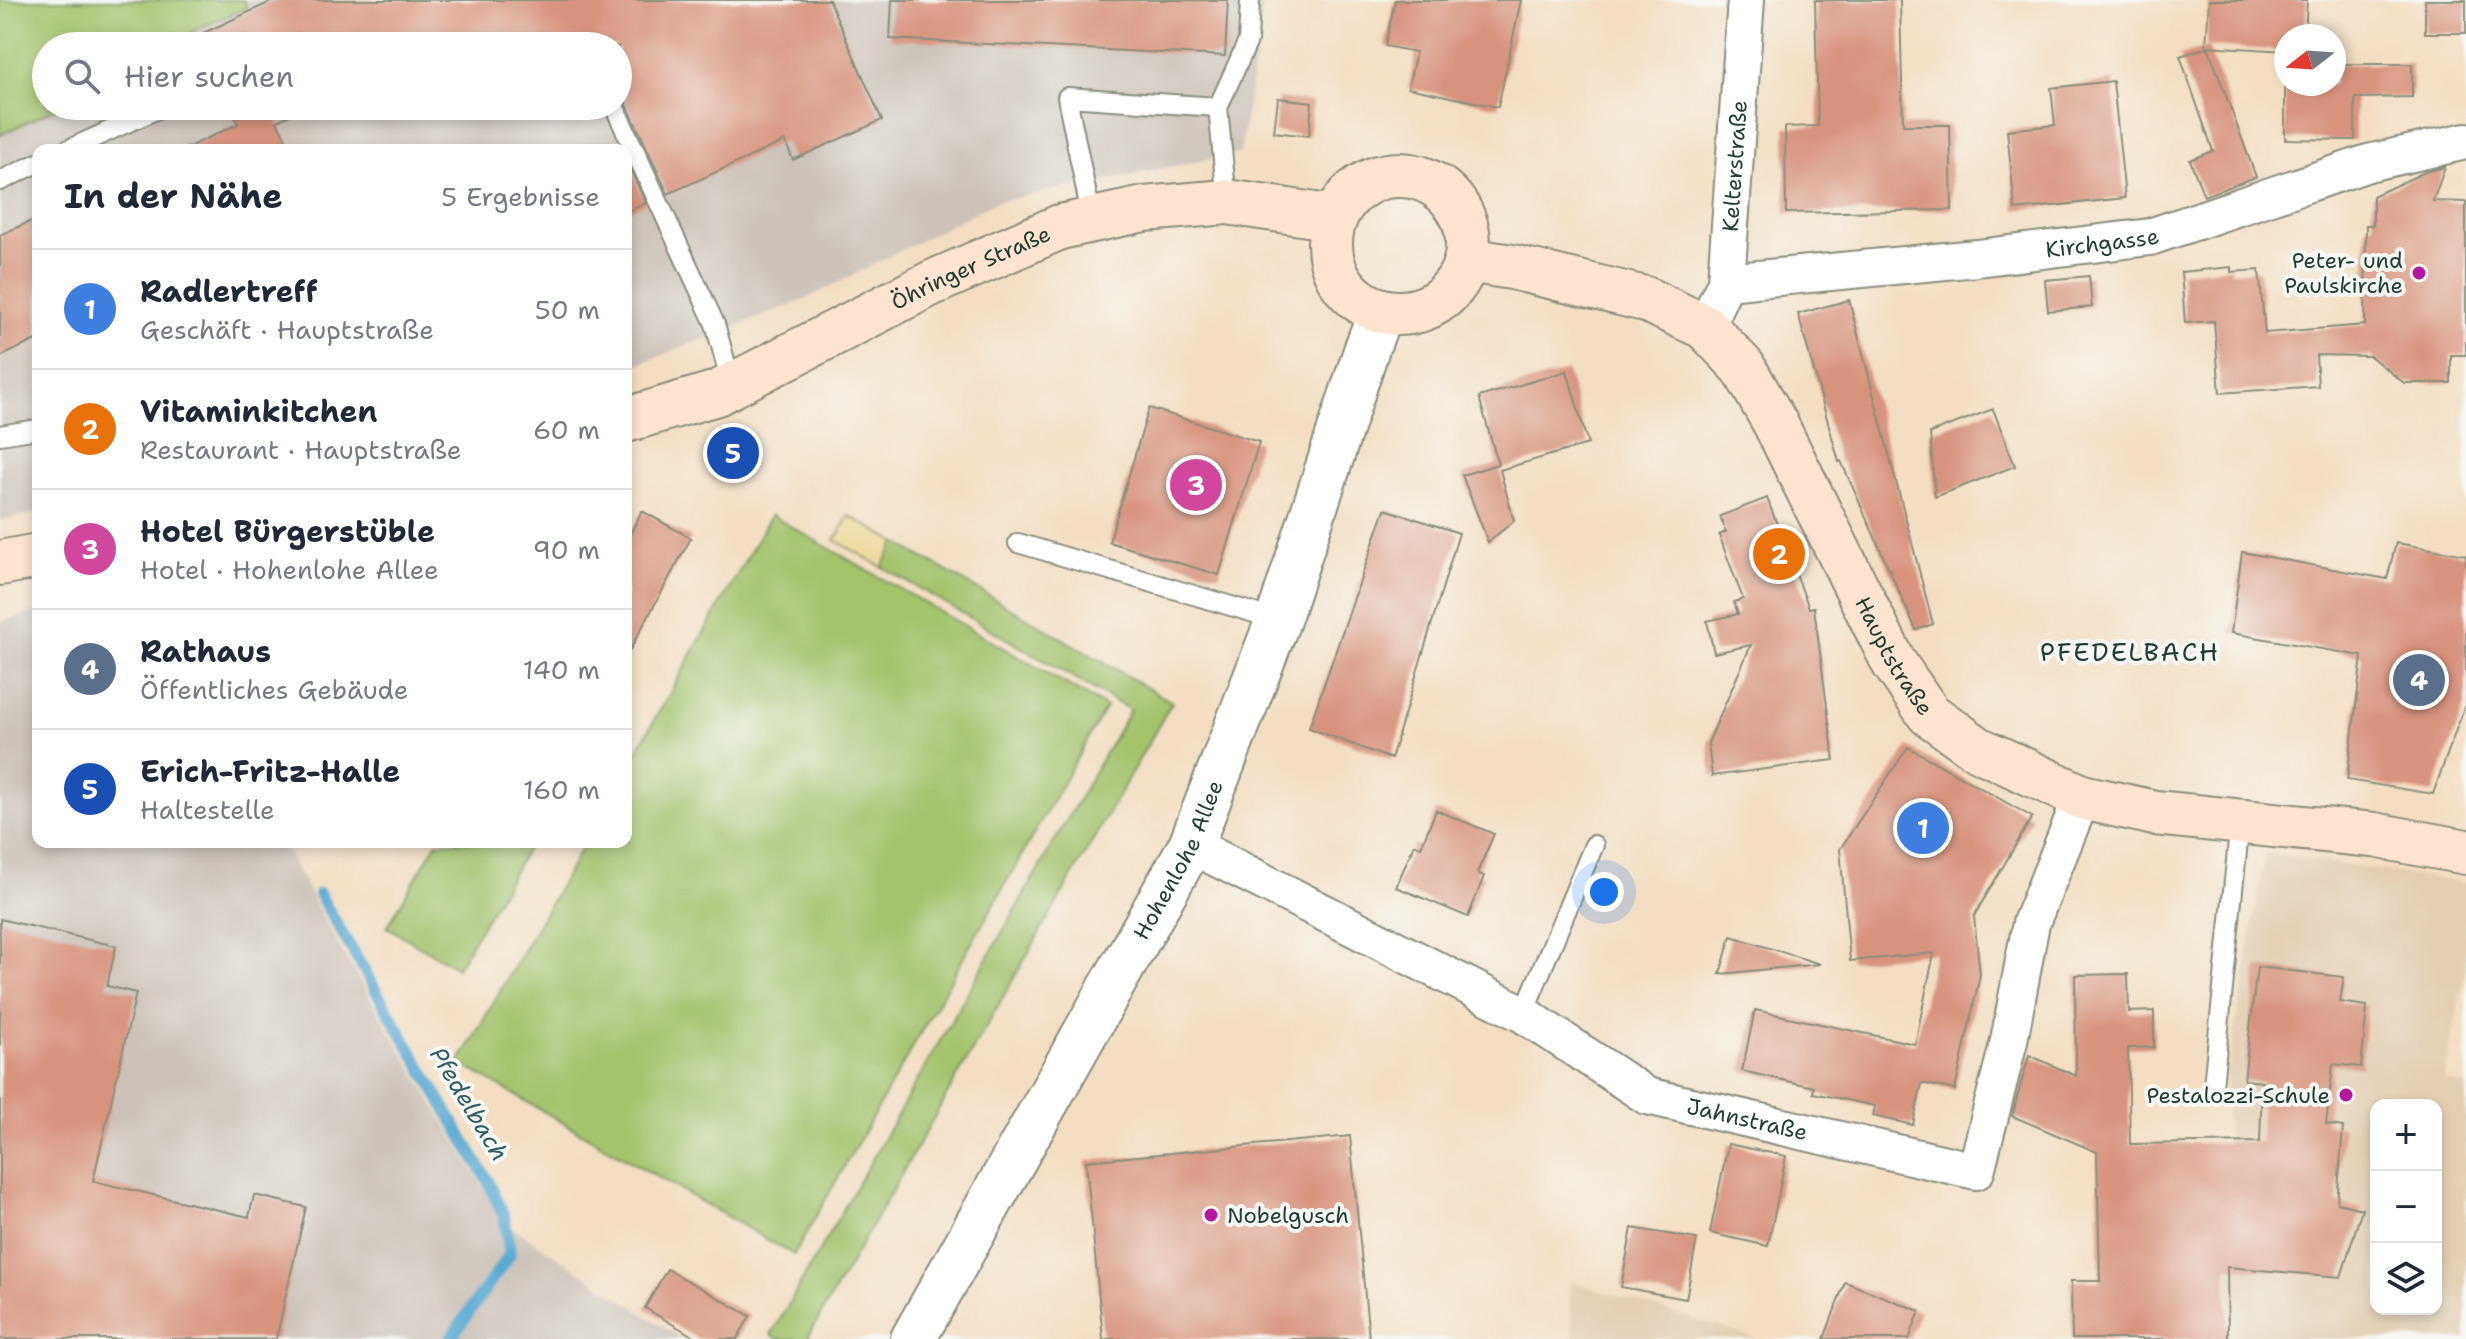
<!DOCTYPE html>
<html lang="de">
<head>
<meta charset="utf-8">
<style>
  body { margin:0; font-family:"Shantell Sans",sans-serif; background:#f6f6f7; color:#1f2937 }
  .controls { position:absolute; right:24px; bottom:24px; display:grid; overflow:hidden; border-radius:16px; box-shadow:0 4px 12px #0003 }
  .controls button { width:72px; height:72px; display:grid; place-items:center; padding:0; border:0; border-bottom:2px solid #e0e1e3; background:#fff; color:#1f2937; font:40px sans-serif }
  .compass { position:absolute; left:2274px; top:24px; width:72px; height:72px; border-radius:50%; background:#fff; box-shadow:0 4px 12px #0003; rotate:253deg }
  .you { position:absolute; left:1604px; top:892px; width:28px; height:28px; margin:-20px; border:6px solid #fff; border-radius:50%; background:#1a73e8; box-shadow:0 0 0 12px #1a73e833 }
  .badge { display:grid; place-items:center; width:52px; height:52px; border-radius:50%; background:#db2777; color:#fff; font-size:26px; font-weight:700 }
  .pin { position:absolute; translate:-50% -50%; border:4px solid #fff; box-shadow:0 2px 8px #0006 }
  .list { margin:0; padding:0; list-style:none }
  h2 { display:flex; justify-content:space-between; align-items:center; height:104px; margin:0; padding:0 32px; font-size:34px }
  h2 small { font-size:26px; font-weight:400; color:#747a83 }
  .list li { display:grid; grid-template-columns:52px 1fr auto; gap:24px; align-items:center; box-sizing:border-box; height:120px; padding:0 32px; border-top:2px solid #e0e1e3 }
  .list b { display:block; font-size:30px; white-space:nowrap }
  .list p { margin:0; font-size:26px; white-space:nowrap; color:#747a83 }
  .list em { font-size:26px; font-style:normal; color:#747a83 }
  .icon { flex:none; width:44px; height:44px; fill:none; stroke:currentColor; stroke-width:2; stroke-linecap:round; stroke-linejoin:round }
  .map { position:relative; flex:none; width:2466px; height:1339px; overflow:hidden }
  .search { position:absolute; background:#fff; box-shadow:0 4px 12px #0003; left:32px; top:32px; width:600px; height:88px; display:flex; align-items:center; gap:20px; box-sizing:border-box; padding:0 28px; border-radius:44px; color:#747a83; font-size:30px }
  .panel { position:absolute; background:#fff; box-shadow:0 4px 12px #0003; left:32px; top:144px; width:600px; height:704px; border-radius:16px }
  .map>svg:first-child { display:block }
  .built { fill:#e2ceb3; fill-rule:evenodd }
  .industrial { fill:#ccc2b9; fill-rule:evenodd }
  .green { fill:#a3c26a; stroke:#61804f; stroke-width:2 }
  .sand { fill:#eeda9e; stroke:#868c69; stroke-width:2 }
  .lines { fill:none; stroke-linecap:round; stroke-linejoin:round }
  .stream { stroke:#55a7d0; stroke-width:12 }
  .building { fill:#d8937d }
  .service-casing { stroke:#898e7c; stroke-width:22 }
  .minor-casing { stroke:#898e7c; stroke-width:40 }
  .tertiary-casing { stroke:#898e7c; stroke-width:48 }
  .secondary-casing { stroke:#898e7c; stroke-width:48 }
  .service { stroke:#fff; stroke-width:18 }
  .minor { stroke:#fff; stroke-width:36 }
  .tertiary { stroke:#fff; stroke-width:44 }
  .secondary { stroke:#fde4d0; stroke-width:44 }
  .poi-dot { fill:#b5179e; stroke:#f6f6f2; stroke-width:3 }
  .labels { text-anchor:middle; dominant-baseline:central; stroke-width:8; stroke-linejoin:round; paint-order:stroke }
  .street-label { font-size:22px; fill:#1f3d34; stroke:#f6f6f2 }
  .poi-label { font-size:22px; fill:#1f3d34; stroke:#f6f6f2; text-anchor:end }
  .water-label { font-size:24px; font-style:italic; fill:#2f5d63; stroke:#f6f6f2 }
  .quarter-label { font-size:26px; letter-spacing:2px; fill:#1f3d34; stroke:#f6f6f2 }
</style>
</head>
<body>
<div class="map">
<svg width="2466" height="1339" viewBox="0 0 2466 1339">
  <rect width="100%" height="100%" fill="#f6f6f2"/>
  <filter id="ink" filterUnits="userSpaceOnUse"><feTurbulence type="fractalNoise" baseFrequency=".0125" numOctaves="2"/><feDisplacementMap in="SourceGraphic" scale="16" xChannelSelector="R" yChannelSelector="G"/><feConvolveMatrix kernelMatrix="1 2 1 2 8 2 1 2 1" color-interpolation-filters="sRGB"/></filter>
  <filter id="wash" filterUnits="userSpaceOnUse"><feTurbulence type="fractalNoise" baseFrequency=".006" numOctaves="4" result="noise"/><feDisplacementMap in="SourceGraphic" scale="32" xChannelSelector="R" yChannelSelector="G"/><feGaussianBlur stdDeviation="1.8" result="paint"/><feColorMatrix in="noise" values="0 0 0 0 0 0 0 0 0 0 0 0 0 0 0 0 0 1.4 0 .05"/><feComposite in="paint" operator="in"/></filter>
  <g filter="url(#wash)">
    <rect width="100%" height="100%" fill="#f3dec3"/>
    <g class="built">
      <path d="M2265,853L2466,883V966L2444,1080L2466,1085V1339H2230L2226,1082ZM2376,1105H2436V1309H2376Z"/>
      <polygon points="1569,1281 1758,1339 1573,1339"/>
    </g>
    <g class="industrial">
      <path d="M0,0H1264L1240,153L995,202L806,299L626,369V150H38V513L0,520ZM46,46H618V106H46Z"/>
      <polygon points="38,611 38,842 282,842 334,938 504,1222 682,1339 0,1339 0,622"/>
    </g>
    <g class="green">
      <polygon points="0,0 243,0 247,8 198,28 175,46 46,46 46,106 60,106 0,135"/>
      <polygon points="771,515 1106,707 794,1255 459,1063 585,842 626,842 626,770"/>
      <polygon points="896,542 1172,702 807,1339 778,1339 771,1335 1130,710 882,567"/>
      <polygon points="437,842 531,842 457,968 387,927"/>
    </g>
    <polygon class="sand" points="849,516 896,542 882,567 835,540"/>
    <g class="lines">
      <polyline class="stream" points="319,894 487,1179 504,1216 510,1254 450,1339"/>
    </g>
    <g id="blocks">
      <g class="building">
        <polygon points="275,0 829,0 882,120 793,160 785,141 668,194 626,103 626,82 618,64 618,46 458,46 455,38 438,46 202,46 197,36"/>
        <polygon points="892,0 1228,0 1225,56 890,39"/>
        <polygon points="1395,0 1521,0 1498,107 1408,88 1416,52 1385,46"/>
        <polygon points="1815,0 1900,0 1903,125 1950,125 1952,210 1786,213 1785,127 1818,126"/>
        <polygon points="2209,0 2307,0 2305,36 2286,36 2286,51 2206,46"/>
        <rect x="2425" y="0" width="41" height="33"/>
        <polygon points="2208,47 2256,177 2204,196 2190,160 2213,151 2180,56"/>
        <polygon points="2285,64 2286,84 2334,84 2334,64 2412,64 2412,97 2355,98 2355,140 2285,139"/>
        <polygon points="2113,81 2125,198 2015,210 2007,130 2055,125 2051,88"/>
        <polygon points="1278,98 1312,102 1309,136 1274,132"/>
        <polygon points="229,106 309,106 277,121 291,150 182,150 238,124"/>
        <polygon points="626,160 646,203 626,212"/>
        <polygon points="2445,167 2433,201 2466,202 2466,355 2451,355 2451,383 2404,383 2370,356 2316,355 2318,386 2220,393 2214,321 2185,323 2181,272 2231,267 2231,272 2259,270 2265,333 2365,325 2366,225 2373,225 2373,196 2425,172"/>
        <polygon points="38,218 38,339 0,357 0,235"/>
        <polygon points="2089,276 2092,307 2048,311 2045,280"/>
        <polygon points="1849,300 1933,624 1916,630 1841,461 1839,462 1798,314"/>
        <polygon points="1567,371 1588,444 1500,470 1514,521 1488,542 1462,475 1498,464 1479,397"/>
        <polygon points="1149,408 1259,442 1219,575 1109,542"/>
        <polygon points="1993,409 2015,466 1935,497 1930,433"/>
        <polygon points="1767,498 1809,608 1814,607 1834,760 1712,776 1708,743 1751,645 1714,653 1707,621 1738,614 1734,602 1743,599 1719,535 1726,532 1720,516"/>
        <polygon points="1385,509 1459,533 1391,759 1309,728"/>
        <polygon points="642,511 691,538 626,657 626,541"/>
        <polygon points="2396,543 2466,555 2466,702 2433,794 2347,780 2362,656 2231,633 2242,552 2387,579"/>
        <polygon points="1908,747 2032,817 1974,916 1980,975 1955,1090 1922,1083 1913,1125 1873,1116 1875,1106 1813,1093 1814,1087 1742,1071 1755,1010 1915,1044 1934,953 1850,961 1840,849"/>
        <polygon points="1436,810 1494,834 1477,873 1484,876 1468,917 1396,887 1414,844 1421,847"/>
        <polygon points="0,919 116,946 107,986 136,993 93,1181 249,1217 254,1195 306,1207 276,1339 0,1339"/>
        <polygon points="1731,936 1820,964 1720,974"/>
        <polygon points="2257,967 2344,977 2340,1002 2367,1006 2361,1067 2333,1064 2326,1124 2343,1127 2337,1203 2362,1209 2341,1277 2227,1267 2228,1339 2072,1339 2071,1281 2100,1281 2097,1152 2012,1116 2029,1055 2076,1076 2075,975 2128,974 2129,1012 2154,1011 2154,1047 2128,1048 2130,1144 2260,1142 2262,1082 2244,1080"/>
        <polygon points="1350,1136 1369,1339 1103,1339 1086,1161"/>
        <polygon points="1728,1144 1786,1156 1768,1246 1710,1233"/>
        <polygon points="1632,1228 1697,1239 1686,1299 1621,1287"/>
        <polygon points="667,1269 750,1316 737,1339 698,1339 645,1308"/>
        <polygon points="1845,1282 1920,1311 1909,1339 1824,1339"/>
      </g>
    </g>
  </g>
  <g filter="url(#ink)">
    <use href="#blocks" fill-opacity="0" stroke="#898e7c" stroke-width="2"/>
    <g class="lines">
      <g class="service-casing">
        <g id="service">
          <polyline points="614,106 715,324 732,386"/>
          <polyline points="1218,107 1248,41 1250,0"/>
          <polyline points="67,150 164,106"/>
          <polyline points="0,181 38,163"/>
          <polyline points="1092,220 1067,97 1218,107 1227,202"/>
          <polyline points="0,435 38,429"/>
          <polyline points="1018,543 1278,620"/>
          <polyline points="1523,1014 1594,845"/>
          <polyline points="2213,1086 2240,822"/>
        </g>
      </g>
      <g class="minor-casing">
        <g id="minor">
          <path id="s1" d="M1726,282L1977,258L2150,237L2368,163L2466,141"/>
          <path id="s2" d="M1705,327L1726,282L1746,0"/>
          <path id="s3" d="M1191,845L1523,1014L1647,1096L1976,1171L2009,1041L2031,923L2082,797"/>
        </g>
      </g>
      <g class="tertiary-casing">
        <g id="tertiary">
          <path id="s4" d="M913,1339L1191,845L1278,620L1367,348L1381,311"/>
        </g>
      </g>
      <g class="secondary-casing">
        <g id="secondary">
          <circle cx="1399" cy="244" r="69"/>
          <path id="s5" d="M1467,260L1512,267L1645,299L1705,327L1743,367L1775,423L1894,663L1929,714L1978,749L2082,797L2155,813L2374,835L2466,852"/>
          <path id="s6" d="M626,420L717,393L932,283L1060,227L1144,209L1227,202L1335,218"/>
          <polyline points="0,563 38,556"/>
        </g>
      </g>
      <use href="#service" class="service"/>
      <use href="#minor" class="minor"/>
      <use href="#tertiary" class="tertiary"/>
      <use href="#secondary" class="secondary"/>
    </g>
  </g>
  <g class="poi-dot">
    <circle cx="2419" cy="273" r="8"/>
    <circle cx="2346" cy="1095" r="8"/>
    <circle cx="1211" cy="1215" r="8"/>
  </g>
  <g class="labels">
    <g class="street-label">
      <text stroke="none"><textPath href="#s2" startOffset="166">Kelterstraße</textPath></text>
      <text stroke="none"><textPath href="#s1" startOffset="378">Kirchgasse</textPath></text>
      <text stroke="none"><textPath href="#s6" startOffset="378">Öhringer Straße</textPath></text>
      <text stroke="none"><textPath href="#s5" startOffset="630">Hauptstraße</textPath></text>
      <text stroke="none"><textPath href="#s4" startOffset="548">Hohenlohe Allee</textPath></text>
      <text stroke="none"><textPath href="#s3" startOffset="624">Jahnstraße</textPath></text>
    </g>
    <g class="poi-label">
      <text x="2403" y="260">Peter- und<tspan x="2403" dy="25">Paulskirche</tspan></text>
      <text x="2330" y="1095">Pestalozzi-Schule</text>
      <text x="1227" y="1215" text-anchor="start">Nobelgusch</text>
    </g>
    <g class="water-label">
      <text transform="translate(469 1104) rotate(59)">Pfedelbach</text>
    </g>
    <g class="quarter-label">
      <text x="2130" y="651">PFEDELBACH</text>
    </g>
  </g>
</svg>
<div class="controls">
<button>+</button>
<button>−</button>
<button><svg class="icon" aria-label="layers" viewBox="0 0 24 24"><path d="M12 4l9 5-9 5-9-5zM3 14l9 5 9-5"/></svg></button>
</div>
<svg class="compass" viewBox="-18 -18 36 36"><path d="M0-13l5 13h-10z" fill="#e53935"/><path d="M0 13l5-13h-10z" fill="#747a83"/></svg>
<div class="you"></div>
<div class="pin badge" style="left:1923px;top:828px;background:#3f7fe0">1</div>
<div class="pin badge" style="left:1779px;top:554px;background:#e8710a">2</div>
<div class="pin badge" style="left:1196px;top:485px;background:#d1479c">3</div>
<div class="pin badge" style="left:2419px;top:680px;background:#5c6f8a">4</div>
<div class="pin badge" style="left:733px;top:453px;background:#1a4fb4">5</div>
<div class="search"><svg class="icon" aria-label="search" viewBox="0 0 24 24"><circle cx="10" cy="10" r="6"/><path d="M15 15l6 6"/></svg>Hier suchen</div>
<section class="panel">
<h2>In der Nähe<small>5 Ergebnisse</small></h2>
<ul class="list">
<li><span class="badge" style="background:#3f7fe0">1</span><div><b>Radlertreff</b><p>Geschäft · Hauptstraße</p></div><em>50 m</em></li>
<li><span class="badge" style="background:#e8710a">2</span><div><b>Vitaminkitchen</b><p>Restaurant · Hauptstraße</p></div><em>60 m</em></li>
<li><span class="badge" style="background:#d1479c">3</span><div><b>Hotel Bürgerstüble</b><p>Hotel · Hohenlohe Allee</p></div><em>90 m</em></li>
<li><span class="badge" style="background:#5c6f8a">4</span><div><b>Rathaus</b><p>Öffentliches Gebäude</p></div><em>140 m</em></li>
<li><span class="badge" style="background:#1a4fb4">5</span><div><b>Erich-Fritz-Halle</b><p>Haltestelle</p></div><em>160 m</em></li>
</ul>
</section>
</div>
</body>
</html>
